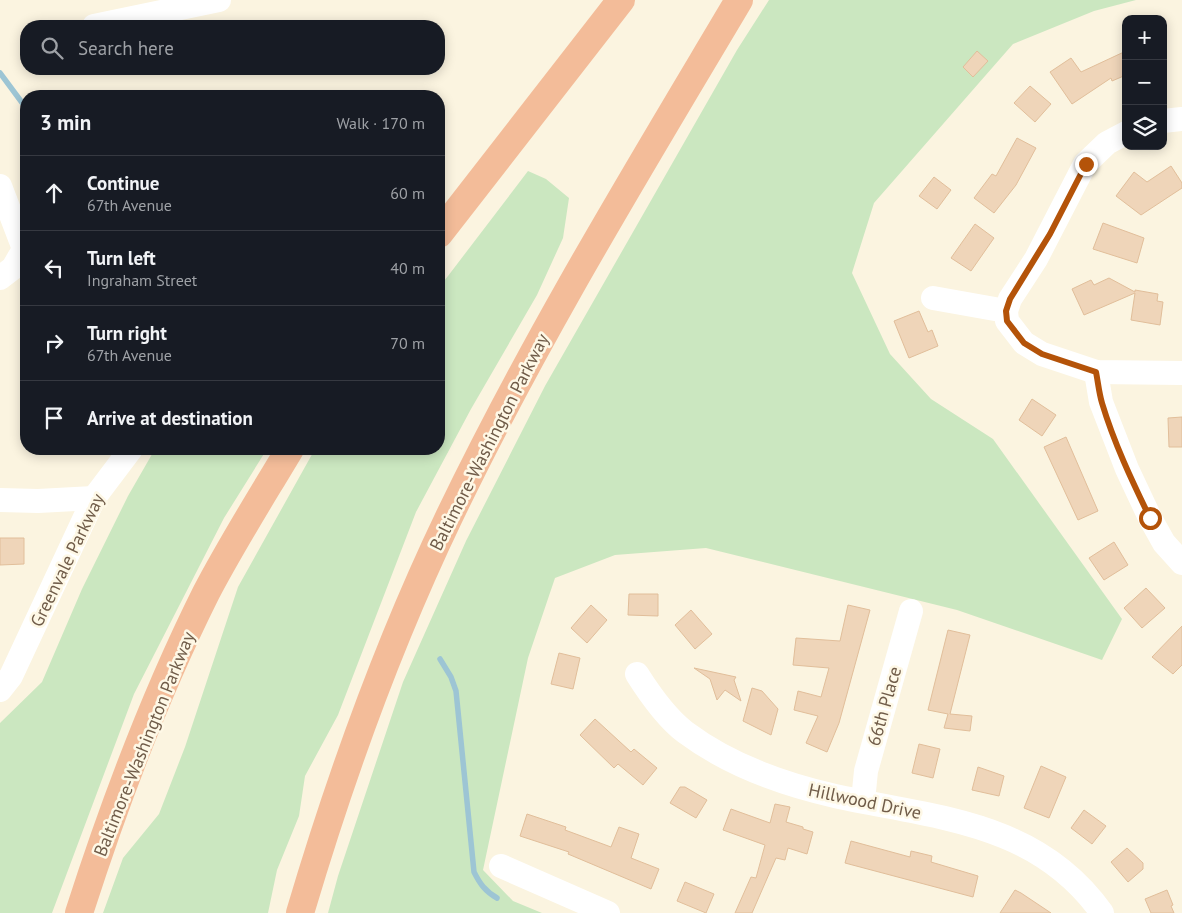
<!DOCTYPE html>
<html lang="en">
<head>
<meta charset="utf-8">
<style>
  body { margin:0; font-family:"PT Sans",sans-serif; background:#20242c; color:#f1f3f6 }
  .controls { position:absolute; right:15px; top:15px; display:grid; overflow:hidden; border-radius:10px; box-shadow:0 2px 12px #0003 }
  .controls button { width:45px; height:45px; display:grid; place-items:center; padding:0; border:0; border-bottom:1px solid #363941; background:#171b24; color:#f1f3f6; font:25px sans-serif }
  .stop { position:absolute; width:15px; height:15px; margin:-11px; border:4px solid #b45309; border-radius:50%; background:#fff }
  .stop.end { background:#b45309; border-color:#fff; box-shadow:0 1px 5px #0008 }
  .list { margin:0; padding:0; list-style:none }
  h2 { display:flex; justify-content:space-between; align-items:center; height:65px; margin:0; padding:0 20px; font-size:21px }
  h2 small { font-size:16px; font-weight:400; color:#9ea1a6 }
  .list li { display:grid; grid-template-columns:32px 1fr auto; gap:15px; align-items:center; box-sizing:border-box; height:75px; padding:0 20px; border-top:1px solid #363941 }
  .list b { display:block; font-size:19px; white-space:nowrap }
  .list p { margin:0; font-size:16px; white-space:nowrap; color:#9ea1a6 }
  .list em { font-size:16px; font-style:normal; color:#9ea1a6 }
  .icon { flex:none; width:28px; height:28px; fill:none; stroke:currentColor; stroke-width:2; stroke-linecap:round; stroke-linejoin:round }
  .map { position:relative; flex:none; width:1182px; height:913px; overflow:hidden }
  .search { position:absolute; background:#171b24; box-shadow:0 2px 12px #0003; left:20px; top:20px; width:425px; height:55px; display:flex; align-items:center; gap:12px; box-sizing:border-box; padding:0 18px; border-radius:20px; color:#9ea1a6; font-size:19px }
  .panel { position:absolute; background:#171b24; box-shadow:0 2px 12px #0003; left:20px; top:90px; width:425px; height:365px; border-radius:20px }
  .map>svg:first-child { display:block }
  .green { fill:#cbe7c0 }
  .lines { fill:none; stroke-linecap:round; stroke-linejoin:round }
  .stream { stroke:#9dc5d4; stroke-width:5.5 }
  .building { fill:#efd5b9; stroke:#e1be9a }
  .minor { stroke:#fff; stroke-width:24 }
  .highway { stroke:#f3bc99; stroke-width:28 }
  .route { stroke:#b45309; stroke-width:6 }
  .labels { text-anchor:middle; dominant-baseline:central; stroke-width:5; stroke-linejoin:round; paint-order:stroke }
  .street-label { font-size:18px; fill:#705c49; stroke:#fef8e6 }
</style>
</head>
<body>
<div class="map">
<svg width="1182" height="913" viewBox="0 0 1182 913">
  <rect width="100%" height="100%" fill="#fbf4e0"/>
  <g class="green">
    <polygon points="769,0 1136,0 1094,11 1013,44 874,203 852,273 890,354 931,399 993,439 1122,619 1102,660 957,610 706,548 615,555 555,578 528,658 483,870 513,901 542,913 328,913 338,876 403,682 466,541 545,386 737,50"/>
    <polygon points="528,171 546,179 569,198 563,238 537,295 471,409 416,512 338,715 305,776 299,816 277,870 268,913 103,913 123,858 159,814 185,747 238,587 315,449 439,449 439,287 448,276"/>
    <polygon points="155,449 267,449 224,518 134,694 52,913 0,913 0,723 42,682 82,589 128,496"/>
  </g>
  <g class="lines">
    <g class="stream">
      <polyline points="0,73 26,108"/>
      <path d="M440,659L451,677L456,691L474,872C480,884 485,891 497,898"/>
    </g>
  </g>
  <g class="building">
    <polygon points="977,51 988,61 973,77 963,67"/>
    <polygon points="1126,51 1126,75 1112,81 1111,78 1072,104 1050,72 1071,58 1081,72"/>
    <polygon points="1030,86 1051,104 1035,122 1014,103"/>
    <polygon points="1017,138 1036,148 1016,185 994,213 974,198 992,174 996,176"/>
    <polygon points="1171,166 1182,183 1182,188 1141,215 1116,196 1134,172 1147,182"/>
    <polygon points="934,177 951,190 937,209 919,196"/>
    <polygon points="1103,223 1144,238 1137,263 1093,249"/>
    <polygon points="975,224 994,238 971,271 951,258"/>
    <polygon points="1109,278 1135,292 1135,290 1158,294 1157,301 1163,302 1160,325 1131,320 1135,293 1084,315 1072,289 1091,280 1094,285"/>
    <polygon points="919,311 928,332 932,330 938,346 909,358 894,321"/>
    <polygon points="1032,399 1056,415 1042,436 1019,420"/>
    <polygon points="1182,417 1182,447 1169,447 1168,418"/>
    <polygon points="1066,437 1098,511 1078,520 1044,447"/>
    <polygon points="0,538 24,538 24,564 0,565"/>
    <polygon points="1114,542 1128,565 1104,580 1089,558"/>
    <polygon points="1146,588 1165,608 1142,628 1124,608"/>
    <polygon points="629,594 658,594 658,616 628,615"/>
    <polygon points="591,605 607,620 587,643 571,628"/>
    <polygon points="848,605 870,610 839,723 827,752 806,743 818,716 794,710 798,691 821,697 829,668 793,665 796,638 840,641"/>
    <polygon points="691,610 712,634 695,649 675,625"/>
    <polygon points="1182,626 1182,665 1173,674 1152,657"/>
    <polygon points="948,630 970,635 950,714 972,716 970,731 944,728 948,714 928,710"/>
    <polygon points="559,653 580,658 573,689 551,684"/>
    <polygon points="694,668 736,677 734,680 741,701 725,690 717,700 710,679"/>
    <polygon points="752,688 762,691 778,709 771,735 743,721"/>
    <polygon points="595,719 631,752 634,749 657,768 643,785 618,764 614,768 580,735"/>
    <polygon points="919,744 940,749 933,778 912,773"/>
    <polygon points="1041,766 1066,777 1049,818 1024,808"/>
    <polygon points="978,767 1004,776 999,796 972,790"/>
    <polygon points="680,787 685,787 707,800 696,818 670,803"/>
    <polygon points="775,804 790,807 786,822 803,827 803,829 813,832 807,854 788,848 785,860 776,858 752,913 735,913 751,877 756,878 765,845 723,830 731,809 770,823"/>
    <polygon points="1084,810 1106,826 1092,844 1071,828"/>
    <polygon points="527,814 566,827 565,830 611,847 619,827 639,834 631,858 659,869 651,889 568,854 569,852 520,836"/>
    <polygon points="851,841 910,857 911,851 932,856 931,862 978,876 973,897 845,863"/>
    <polygon points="1127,848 1143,863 1143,869 1128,882 1111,862"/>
    <polygon points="685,882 714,894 706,913 677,901"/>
    <polygon points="1015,890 1021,893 1051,913 1000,913"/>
    <polygon points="1167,890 1173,905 1171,906 1174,913 1151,913 1145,899"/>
  </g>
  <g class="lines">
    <g class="minor">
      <polyline points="94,26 219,0"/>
      <polyline points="1163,121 1182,119"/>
      <polyline points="1126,133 1107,143 1085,164 1036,259 1010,299 1006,311 1007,321 1024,343 1042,354 1096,372 1182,373"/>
      <polyline points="0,186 24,249"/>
      <polyline points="0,278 13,268 24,249 26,249"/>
      <polyline points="933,298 1006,311"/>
      <polyline points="1096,372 1101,402 1127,469 1150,518 1164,543 1182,563"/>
      <polyline points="0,500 38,501 94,498"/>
      <path d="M637,674C649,693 668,719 685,732C729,765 782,784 835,796C935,818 1037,821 1102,913"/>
      <polyline points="0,690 11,676 94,498 131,449"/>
      <polyline points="863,801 866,771 911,611"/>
      <polyline points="501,866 608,913"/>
    </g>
    <g class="highway">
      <polyline points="439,234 621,0"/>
      <path d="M79,913C114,804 155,695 206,593C232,543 262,496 290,449"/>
      <path d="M300,913C340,778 388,644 449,517C535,338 638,170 739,0"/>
    </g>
  </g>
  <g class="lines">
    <path class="route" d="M1086,164L1050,234L1010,299L1006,311L1007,321L1024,343L1042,354L1096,372C1098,382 1099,393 1102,403C1114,443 1132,481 1150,518"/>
  </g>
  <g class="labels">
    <g class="street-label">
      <text transform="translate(489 442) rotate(-63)">Baltimore-Washington Parkway</text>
      <text transform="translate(67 560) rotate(-64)">Greenvale Parkway</text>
      <text transform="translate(884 706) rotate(-74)">66th Place</text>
      <text transform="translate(144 744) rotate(-68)">Baltimore-Washington Parkway</text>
      <text transform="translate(865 801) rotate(12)">Hillwood Drive</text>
    </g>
  </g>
</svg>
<div class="controls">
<button>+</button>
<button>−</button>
<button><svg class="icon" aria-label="layers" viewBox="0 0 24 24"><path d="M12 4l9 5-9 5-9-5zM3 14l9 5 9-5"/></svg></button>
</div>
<div class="stop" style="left:1150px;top:518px"></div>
<div class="stop end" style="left:1086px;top:164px"></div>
<div class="search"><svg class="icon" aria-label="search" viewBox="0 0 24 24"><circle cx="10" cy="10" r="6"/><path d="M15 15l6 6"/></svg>Search here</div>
<section class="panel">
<h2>3 min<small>Walk · 170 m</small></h2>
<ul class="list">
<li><svg class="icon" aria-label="ahead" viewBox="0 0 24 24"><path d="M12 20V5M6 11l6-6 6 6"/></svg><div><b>Continue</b><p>67th Avenue</p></div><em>60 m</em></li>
<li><svg class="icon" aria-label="left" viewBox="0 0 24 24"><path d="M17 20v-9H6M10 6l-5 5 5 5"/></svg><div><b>Turn left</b><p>Ingraham Street</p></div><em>40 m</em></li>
<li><svg class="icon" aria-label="right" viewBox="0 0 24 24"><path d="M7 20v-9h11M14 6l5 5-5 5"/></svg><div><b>Turn right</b><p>67th Avenue</p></div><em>70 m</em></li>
<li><svg class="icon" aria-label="arrive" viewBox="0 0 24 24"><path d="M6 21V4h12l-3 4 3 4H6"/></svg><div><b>Arrive at destination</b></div></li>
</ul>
</section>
</div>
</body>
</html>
